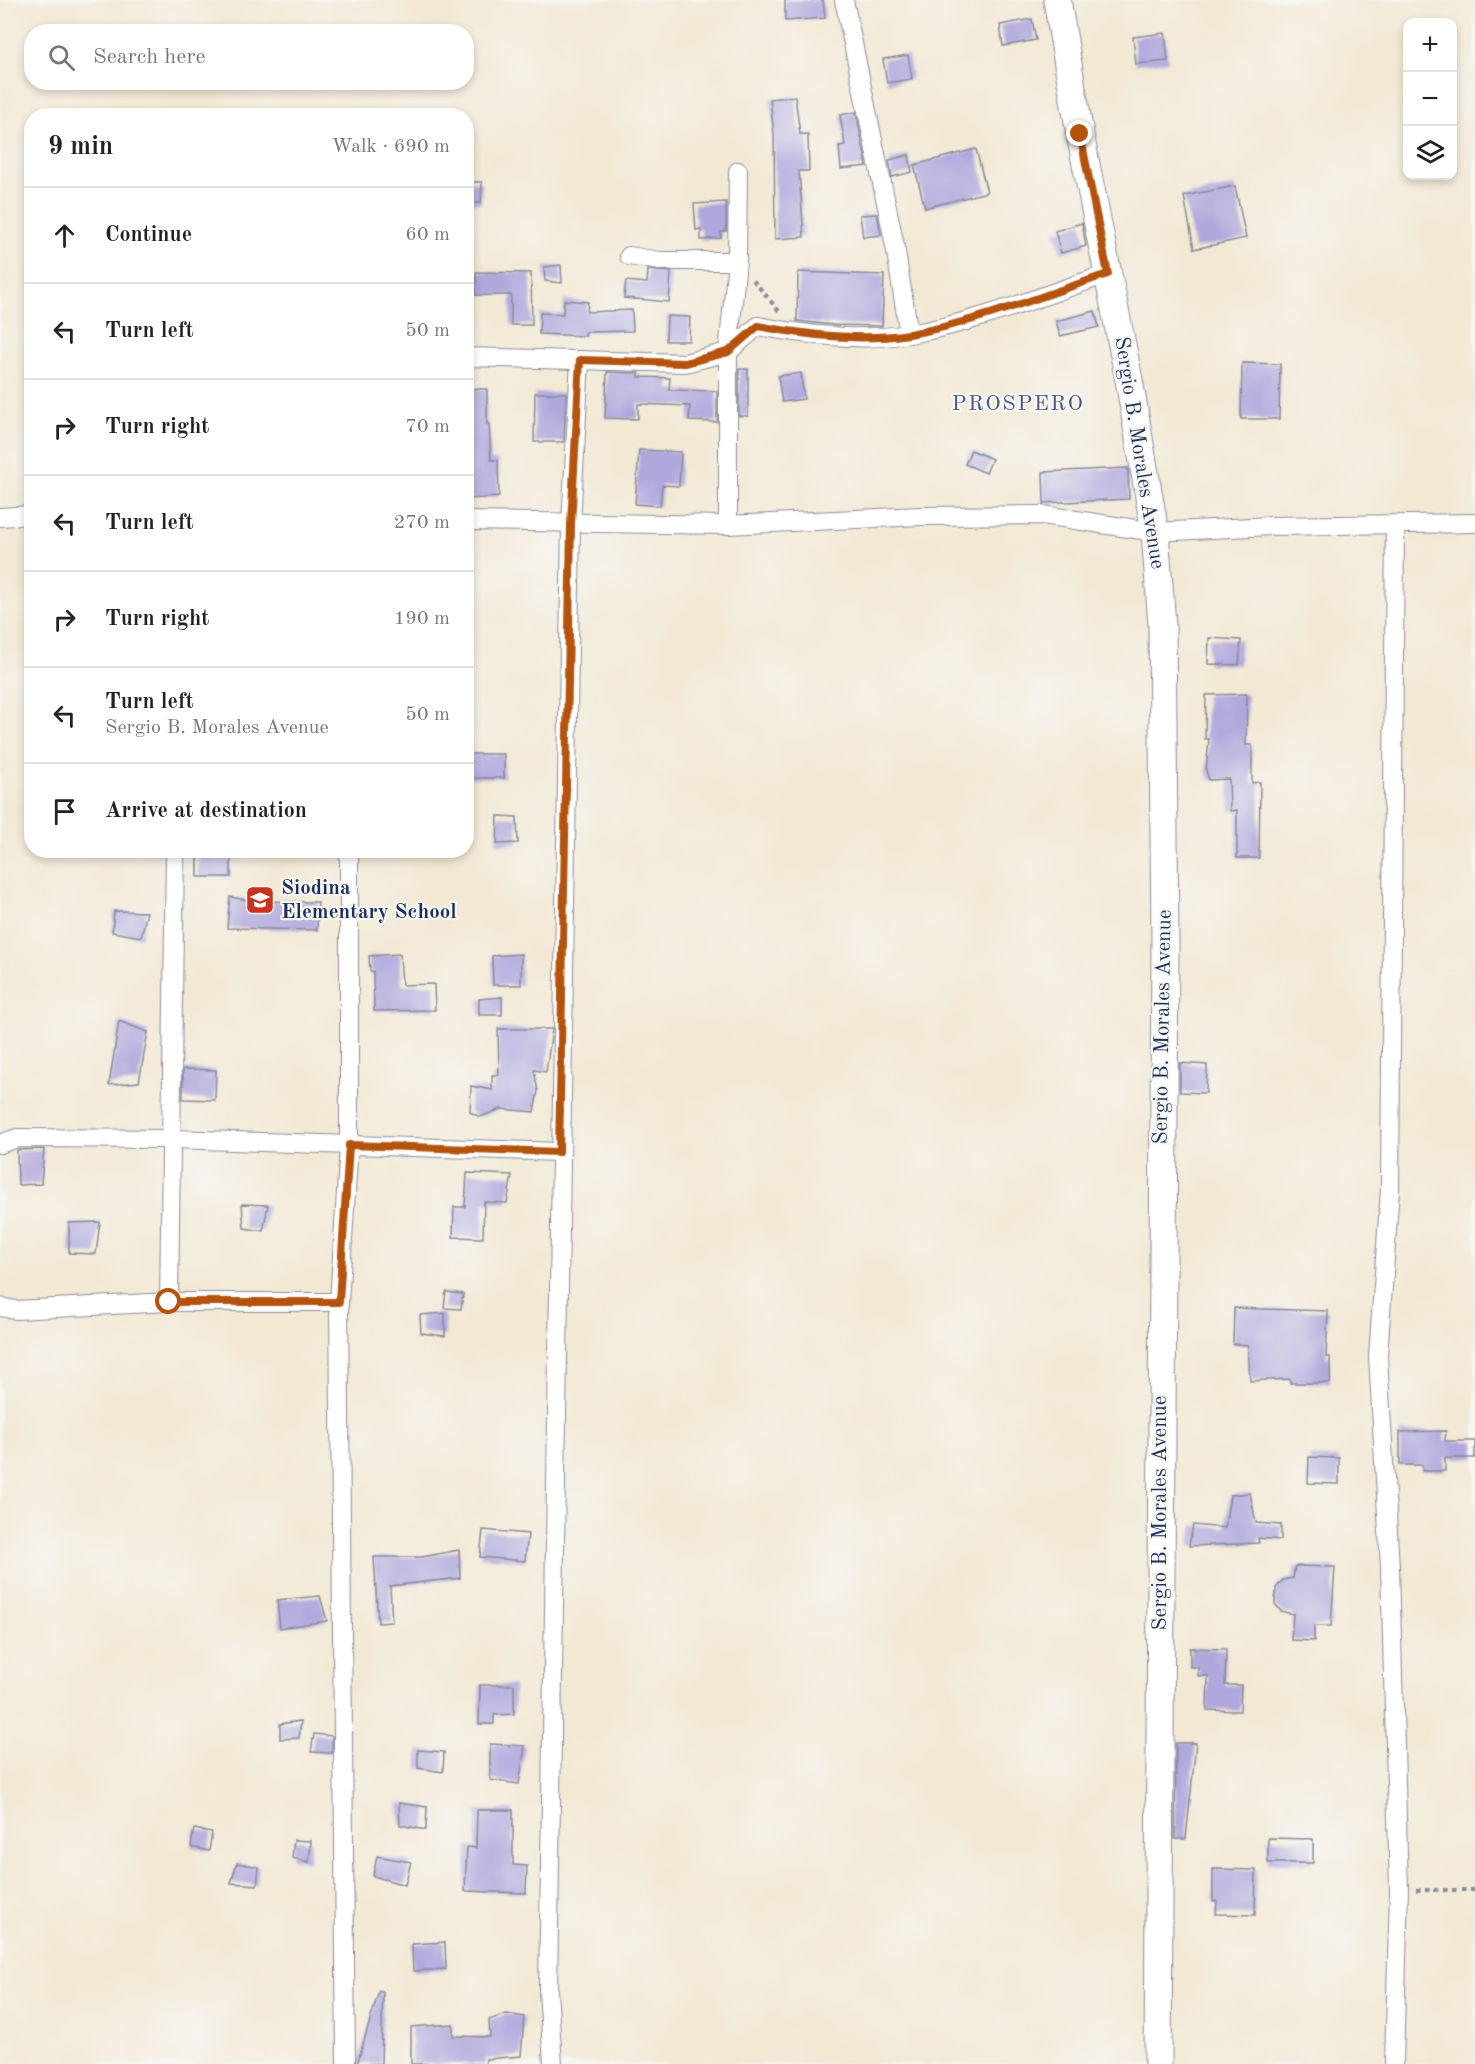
<!DOCTYPE html>
<html lang="en">
<head>
<meta charset="utf-8">
<style>
  body { margin:0; font-family:"Old Standard TT",serif; background:#f2f2f2; color:#222 }
  .controls { position:absolute; right:18px; top:18px; display:grid; overflow:hidden; border-radius:12px; box-shadow:0 3px 9px #0003 }
  .controls button { width:54px; height:54px; display:grid; place-items:center; padding:0; border:0; border-bottom:2px solid #e0e0e0; background:#fff; color:#222; font:30px sans-serif }
  .stop { position:absolute; width:18px; height:18px; margin:-14px; border:4px solid #b45309; border-radius:50%; background:#fff }
  .stop.end { background:#b45309; border-color:#fff; box-shadow:0 2px 6px #0008 }
  .list { margin:0; padding:0; list-style:none }
  h2 { display:flex; justify-content:space-between; align-items:center; height:78px; margin:0; padding:0 24px; font-size:26px }
  h2 small { font-size:20px; font-weight:400; color:#767676 }
  .list li { display:grid; grid-template-columns:39px 1fr auto; gap:18px; align-items:center; box-sizing:border-box; height:96px; padding:0 24px; border-top:2px solid #e0e0e0 }
  .list b { display:block; font-size:22px; white-space:nowrap }
  .list p { margin:0; font-size:20px; white-space:nowrap; color:#767676 }
  .list em { font-size:20px; font-style:normal; color:#767676 }
  .icon { flex:none; width:33px; height:33px; fill:none; stroke:currentColor; stroke-width:2; stroke-linecap:round; stroke-linejoin:round }
  .map { position:relative; flex:none; width:1475px; height:2064px; overflow:hidden }
  .search { position:absolute; background:#fff; box-shadow:0 3px 9px #0003; left:24px; top:24px; width:450px; height:66px; display:flex; align-items:center; gap:15px; box-sizing:border-box; padding:0 21px; border-radius:24px; color:#767676; font-size:22px }
  .panel { position:absolute; background:#fff; box-shadow:0 3px 9px #0003; left:24px; top:108px; width:450px; height:750px; border-radius:24px }
  .map>svg:first-child { display:block }
  .building { fill:#b0a8dd }
  .lines { fill:none; stroke-linecap:round; stroke-linejoin:round }
  .street-casing { stroke:#878c99; stroke-width:20 }
  .primary-casing { stroke:#878c99; stroke-width:29 }
  .path { stroke:#878c99; stroke-width:4; stroke-dasharray:4.5 4.5; stroke-linecap:butt }
  .street { stroke:#fff; stroke-width:18 }
  .primary { stroke:#fff; stroke-width:27 }
  .route { stroke:#b45309; stroke-width:8 }
  .labels { text-anchor:middle; dominant-baseline:central; stroke-width:4.5; stroke-linejoin:round; paint-order:stroke }
  .street-label { font-size:21px; fill:#1b2f5e; stroke:#f6f6f2 }
  .poi-label { font-size:21px; font-weight:bold; fill:#1b2f5e; stroke:#f6f6f2; text-anchor:start }
  .neighbourhood-label { font-size:22px; letter-spacing:1.5px; fill:#4f598a; stroke:#f6f6f2 }
</style>
</head>
<body>
<div class="map">
<svg width="1475" height="2064" viewBox="0 0 1475 2064">
  <rect width="100%" height="100%" fill="#f6f6f2"/>
  <filter id="ink" filterUnits="userSpaceOnUse"><feTurbulence type="fractalNoise" baseFrequency=".0167" numOctaves="2"/><feDisplacementMap in="SourceGraphic" scale="12" xChannelSelector="R" yChannelSelector="G"/><feConvolveMatrix kernelMatrix="1 2 1 2 8 2 1 2 1" color-interpolation-filters="sRGB"/></filter>
  <filter id="wash" filterUnits="userSpaceOnUse"><feTurbulence type="fractalNoise" baseFrequency=".008" numOctaves="4" result="noise"/><feDisplacementMap in="SourceGraphic" scale="24" xChannelSelector="R" yChannelSelector="G"/><feGaussianBlur stdDeviation="1.35" result="paint"/><feColorMatrix in="noise" values="0 0 0 0 0 0 0 0 0 0 0 0 0 0 0 0 0 1.4 0 .05"/><feComposite in="paint" operator="in"/></filter>
  <g filter="url(#wash)">
    <rect width="100%" height="100%" fill="#f3e8d4"/>
    <g id="blocks">
      <g class="building">
        <polygon points="785,0 823,0 825,18 785,21"/>
        <polygon points="1032,19 1036,40 1003,46 1000,25"/>
        <polygon points="1165,33 1168,61 1136,64 1133,37"/>
        <polygon points="908,55 912,79 887,83 883,59"/>
        <polygon points="795,96 800,134 808,134 809,171 799,171 804,237 775,239 774,135 770,99"/>
        <polygon points="856,112 867,166 841,169 839,146 845,145 840,115"/>
        <polygon points="976,149 987,192 925,208 914,165"/>
        <polygon points="909,155 912,172 892,177 889,160"/>
        <polygon points="466,182 482,182 481,203 466,203"/>
        <polygon points="1235,186 1246,238 1194,249 1184,196"/>
        <polygon points="726,202 726,231 721,232 721,238 701,240 701,229 696,230 694,204"/>
        <polygon points="877,214 881,235 863,237 860,215"/>
        <polygon points="1082,223 1086,246 1061,253 1055,231"/>
        <polygon points="561,265 562,283 545,281 544,267"/>
        <polygon points="648,270 671,272 669,302 624,298 626,281 647,283"/>
        <polygon points="476,272 531,273 532,325 511,325 511,295 475,295"/>
        <polygon points="798,272 884,275 882,326 834,325 797,321"/>
        <polygon points="564,300 588,302 587,312 632,310 633,331 586,332 585,336 539,334 540,313 563,314"/>
        <polygon points="1095,311 1099,327 1060,336 1056,321"/>
        <polygon points="667,316 690,317 689,341 666,341"/>
        <polygon points="1242,363 1280,364 1279,419 1241,419"/>
        <rect x="739" y="369" width="9" height="47"/>
        <polygon points="607,372 639,373 639,377 670,378 669,390 717,391 717,422 689,421 690,406 638,404 638,419 605,418"/>
        <polygon points="801,373 804,399 782,402 778,376"/>
        <polygon points="466,389 487,389 487,424 489,424 491,460 498,460 499,497 466,499"/>
        <polygon points="535,393 566,393 564,442 534,442"/>
        <polygon points="639,450 681,452 679,486 662,485 660,506 635,504"/>
        <polygon points="971,450 992,459 986,473 965,464"/>
        <polygon points="1128,468 1129,499 1044,503 1043,472"/>
        <polygon points="1209,638 1241,640 1239,665 1208,664"/>
        <polygon points="1247,694 1246,745 1252,745 1252,783 1260,782 1259,858 1237,858 1237,810 1230,811 1229,779 1209,780 1206,770 1209,739 1205,739 1206,695"/>
        <rect x="466" y="754" width="38" height="24"/>
        <polygon points="498,816 517,817 518,843 497,844"/>
        <rect x="198" y="850" width="33" height="27"/>
        <polygon points="230,897 253,901 318,902 317,930 227,928"/>
        <polygon points="114,911 147,912 141,937 112,932"/>
        <polygon points="400,954 402,985 434,984 435,1010 374,1011 373,971 370,971 369,956"/>
        <polygon points="521,954 521,985 493,985 492,956"/>
        <polygon points="502,997 502,1015 479,1015 479,999"/>
        <polygon points="119,1021 148,1032 139,1082 109,1085"/>
        <polygon points="498,1029 552,1029 546,1072 534,1070 538,1091 534,1112 501,1109 480,1117 470,1112 471,1086 492,1090 492,1075 499,1075"/>
        <polygon points="1180,1063 1207,1065 1206,1093 1180,1092"/>
        <polygon points="183,1069 216,1070 215,1100 183,1099"/>
        <polygon points="44,1149 41,1184 18,1185 17,1150"/>
        <polygon points="467,1173 512,1175 507,1203 484,1202 483,1238 453,1237 454,1207 465,1207"/>
        <polygon points="242,1204 268,1205 263,1231 244,1228"/>
        <polygon points="100,1222 96,1254 69,1253 69,1223"/>
        <polygon points="446,1292 463,1294 461,1309 444,1308"/>
        <polygon points="1234,1308 1328,1311 1326,1357 1330,1357 1330,1383 1290,1383 1290,1379 1250,1381 1248,1345 1233,1344"/>
        <polygon points="445,1313 445,1336 421,1333 420,1315"/>
        <polygon points="1446,1431 1445,1441 1475,1441 1475,1458 1445,1458 1445,1471 1422,1471 1422,1465 1400,1465 1400,1432"/>
        <polygon points="1309,1457 1339,1458 1339,1484 1308,1483"/>
        <polygon points="1250,1493 1256,1523 1281,1525 1281,1540 1258,1538 1259,1543 1189,1546 1193,1525 1225,1528 1230,1495"/>
        <polygon points="483,1530 528,1534 525,1561 480,1557"/>
        <polygon points="459,1550 460,1578 390,1586 392,1622 378,1623 374,1557 422,1557"/>
        <polygon points="1295,1566 1335,1567 1331,1626 1314,1626 1314,1641 1291,1640 1293,1614 1281,1611 1275,1604 1276,1588 1283,1580 1293,1578"/>
        <polygon points="320,1596 327,1621 280,1628 277,1600"/>
        <polygon points="1190,1648 1226,1649 1225,1685 1241,1685 1240,1711 1207,1710 1208,1676 1198,1676 1198,1667 1190,1667"/>
        <polygon points="480,1685 514,1685 514,1714 494,1715 494,1724 479,1724"/>
        <polygon points="301,1721 299,1738 280,1739 280,1724"/>
        <polygon points="314,1734 332,1736 332,1753 311,1752"/>
        <polygon points="1176,1743 1196,1743 1186,1839 1175,1839"/>
        <polygon points="490,1744 525,1746 519,1784 490,1780"/>
        <polygon points="418,1750 444,1752 443,1772 418,1768"/>
        <polygon points="399,1803 427,1807 426,1830 400,1825"/>
        <polygon points="477,1810 513,1810 513,1865 527,1866 526,1893 465,1891 467,1847 476,1848"/>
        <polygon points="194,1829 212,1832 209,1851 191,1847"/>
        <polygon points="1268,1838 1313,1839 1313,1863 1268,1863"/>
        <polygon points="294,1840 311,1841 309,1862 292,1858"/>
        <polygon points="377,1856 411,1862 405,1885 373,1876"/>
        <polygon points="237,1863 259,1867 257,1885 231,1883"/>
        <polygon points="1213,1869 1256,1870 1255,1915 1216,1914 1217,1901 1213,1901"/>
        <polygon points="445,1942 446,1969 413,1971 412,1944"/>
        <polygon points="379,1991 383,1992 381,2064 357,2064"/>
        <polygon points="506,2014 524,2017 521,2056 486,2059 486,2064 411,2064 411,2027 453,2024 453,2036 490,2037 489,2020"/>
      </g>
    </g>
  </g>
  <g filter="url(#ink)">
    <use href="#blocks" fill-opacity="0" stroke="#878c99" stroke-width="1.5"/>
    <g class="lines">
      <g class="street-casing">
        <g id="street">
          <polyline points="844,0 895,246 909,334"/>
          <polyline points="629,256 660,261 737,261"/>
          <path d="M466,357L685,363L728,352L758,326C806,335 860,342 909,334C977,323 1043,295 1108,274"/>
          <polyline points="0,517 32,515"/>
          <polyline points="466,521 728,525 920,516 1043,515 1155,532 1270,526 1475,523"/>
          <polyline points="728,525 728,352 737,261 738,171"/>
          <polyline points="0,1144 17,1138 172,1139 559,1152"/>
          <polyline points="169,1302 175,850"/>
          <polyline points="0,1307 16,1310 169,1302 339,1302"/>
          <polyline points="346,2064 339,1302 349,1145 349,850"/>
          <polyline points="553,2064 548,1991 571,524 580,360"/>
          <polyline points="1394,2064 1399,1890 1390,1567 1378,1356 1390,1189 1395,525"/>
        </g>
      </g>
      <g class="primary-casing">
        <polyline id="primary" points="1057,0 1080,134 1129,380 1155,532 1162,625 1165,943 1158,2064"/>
      </g>
      <g class="path">
        <polyline points="753,280 779,311"/>
        <polyline points="1416,1890 1475,1890"/>
      </g>
      <use href="#street" class="street"/>
      <use href="#primary" class="primary"/>
    </g>
  </g>
  <g class="lines" filter="url(#ink)">
    <path class="route" d="M169,1302H339L349,1145L559,1152L571,524L580,360L685,363L728,352L758,326C806,335 860,342 909,334C977,323 1043,295 1108,274L1080,134"/>
  </g>
  <defs>
    <g id="school-square" transform="scale(1.5)"><rect x="-9" y="-9" width="18" height="18" rx="4" fill="#c8321e" stroke="#f6f6f2"/><path d="M0-5L7-2L0 1L-7-2ZM-4 1L0 2.5L4 1V4Q0 6-4 4Z" fill="#fff"/></g>
  </defs>
  <g fill-rule="evenodd">
    <use href="#school-square" x="260" y="900"/>
  </g>
  <g class="labels">
    <g class="street-label">
      <text transform="translate(1139 453) rotate(81)">Sergio B. Morales Avenue</text>
      <text transform="translate(1163 1027) rotate(-89)">Sergio B. Morales Avenue</text>
      <text transform="translate(1160 1513) rotate(-90)">Sergio B. Morales Avenue</text>
    </g>
    <g class="poi-label">
      <text x="281" y="888">Siodina<tspan x="281" dy="24">Elementary School</tspan></text>
    </g>
    <g class="neighbourhood-label">
      <text x="1018" y="404">PROSPERO</text>
    </g>
  </g>
</svg>
<div class="controls">
<button>+</button>
<button>−</button>
<button><svg class="icon" aria-label="layers" viewBox="0 0 24 24"><path d="M12 4l9 5-9 5-9-5zM3 14l9 5 9-5"/></svg></button>
</div>
<div class="stop" style="left:169px;top:1302px"></div>
<div class="stop end" style="left:1080px;top:134px"></div>
<div class="search"><svg class="icon" aria-label="search" viewBox="0 0 24 24"><circle cx="10" cy="10" r="6"/><path d="M15 15l6 6"/></svg>Search here</div>
<section class="panel">
<h2>9 min<small>Walk · 690 m</small></h2>
<ul class="list">
<li><svg class="icon" aria-label="ahead" viewBox="0 0 24 24"><path d="M12 20V5M6 11l6-6 6 6"/></svg><div><b>Continue</b></div><em>60 m</em></li>
<li><svg class="icon" aria-label="left" viewBox="0 0 24 24"><path d="M17 20v-9H6M10 6l-5 5 5 5"/></svg><div><b>Turn left</b></div><em>50 m</em></li>
<li><svg class="icon" aria-label="right" viewBox="0 0 24 24"><path d="M7 20v-9h11M14 6l5 5-5 5"/></svg><div><b>Turn right</b></div><em>70 m</em></li>
<li><svg class="icon" aria-label="left" viewBox="0 0 24 24"><path d="M17 20v-9H6M10 6l-5 5 5 5"/></svg><div><b>Turn left</b></div><em>270 m</em></li>
<li><svg class="icon" aria-label="right" viewBox="0 0 24 24"><path d="M7 20v-9h11M14 6l5 5-5 5"/></svg><div><b>Turn right</b></div><em>190 m</em></li>
<li><svg class="icon" aria-label="left" viewBox="0 0 24 24"><path d="M17 20v-9H6M10 6l-5 5 5 5"/></svg><div><b>Turn left</b><p>Sergio B. Morales Avenue</p></div><em>50 m</em></li>
<li><svg class="icon" aria-label="arrive" viewBox="0 0 24 24"><path d="M6 21V4h12l-3 4 3 4H6"/></svg><div><b>Arrive at destination</b></div></li>
</ul>
</section>
</div>
</body>
</html>
